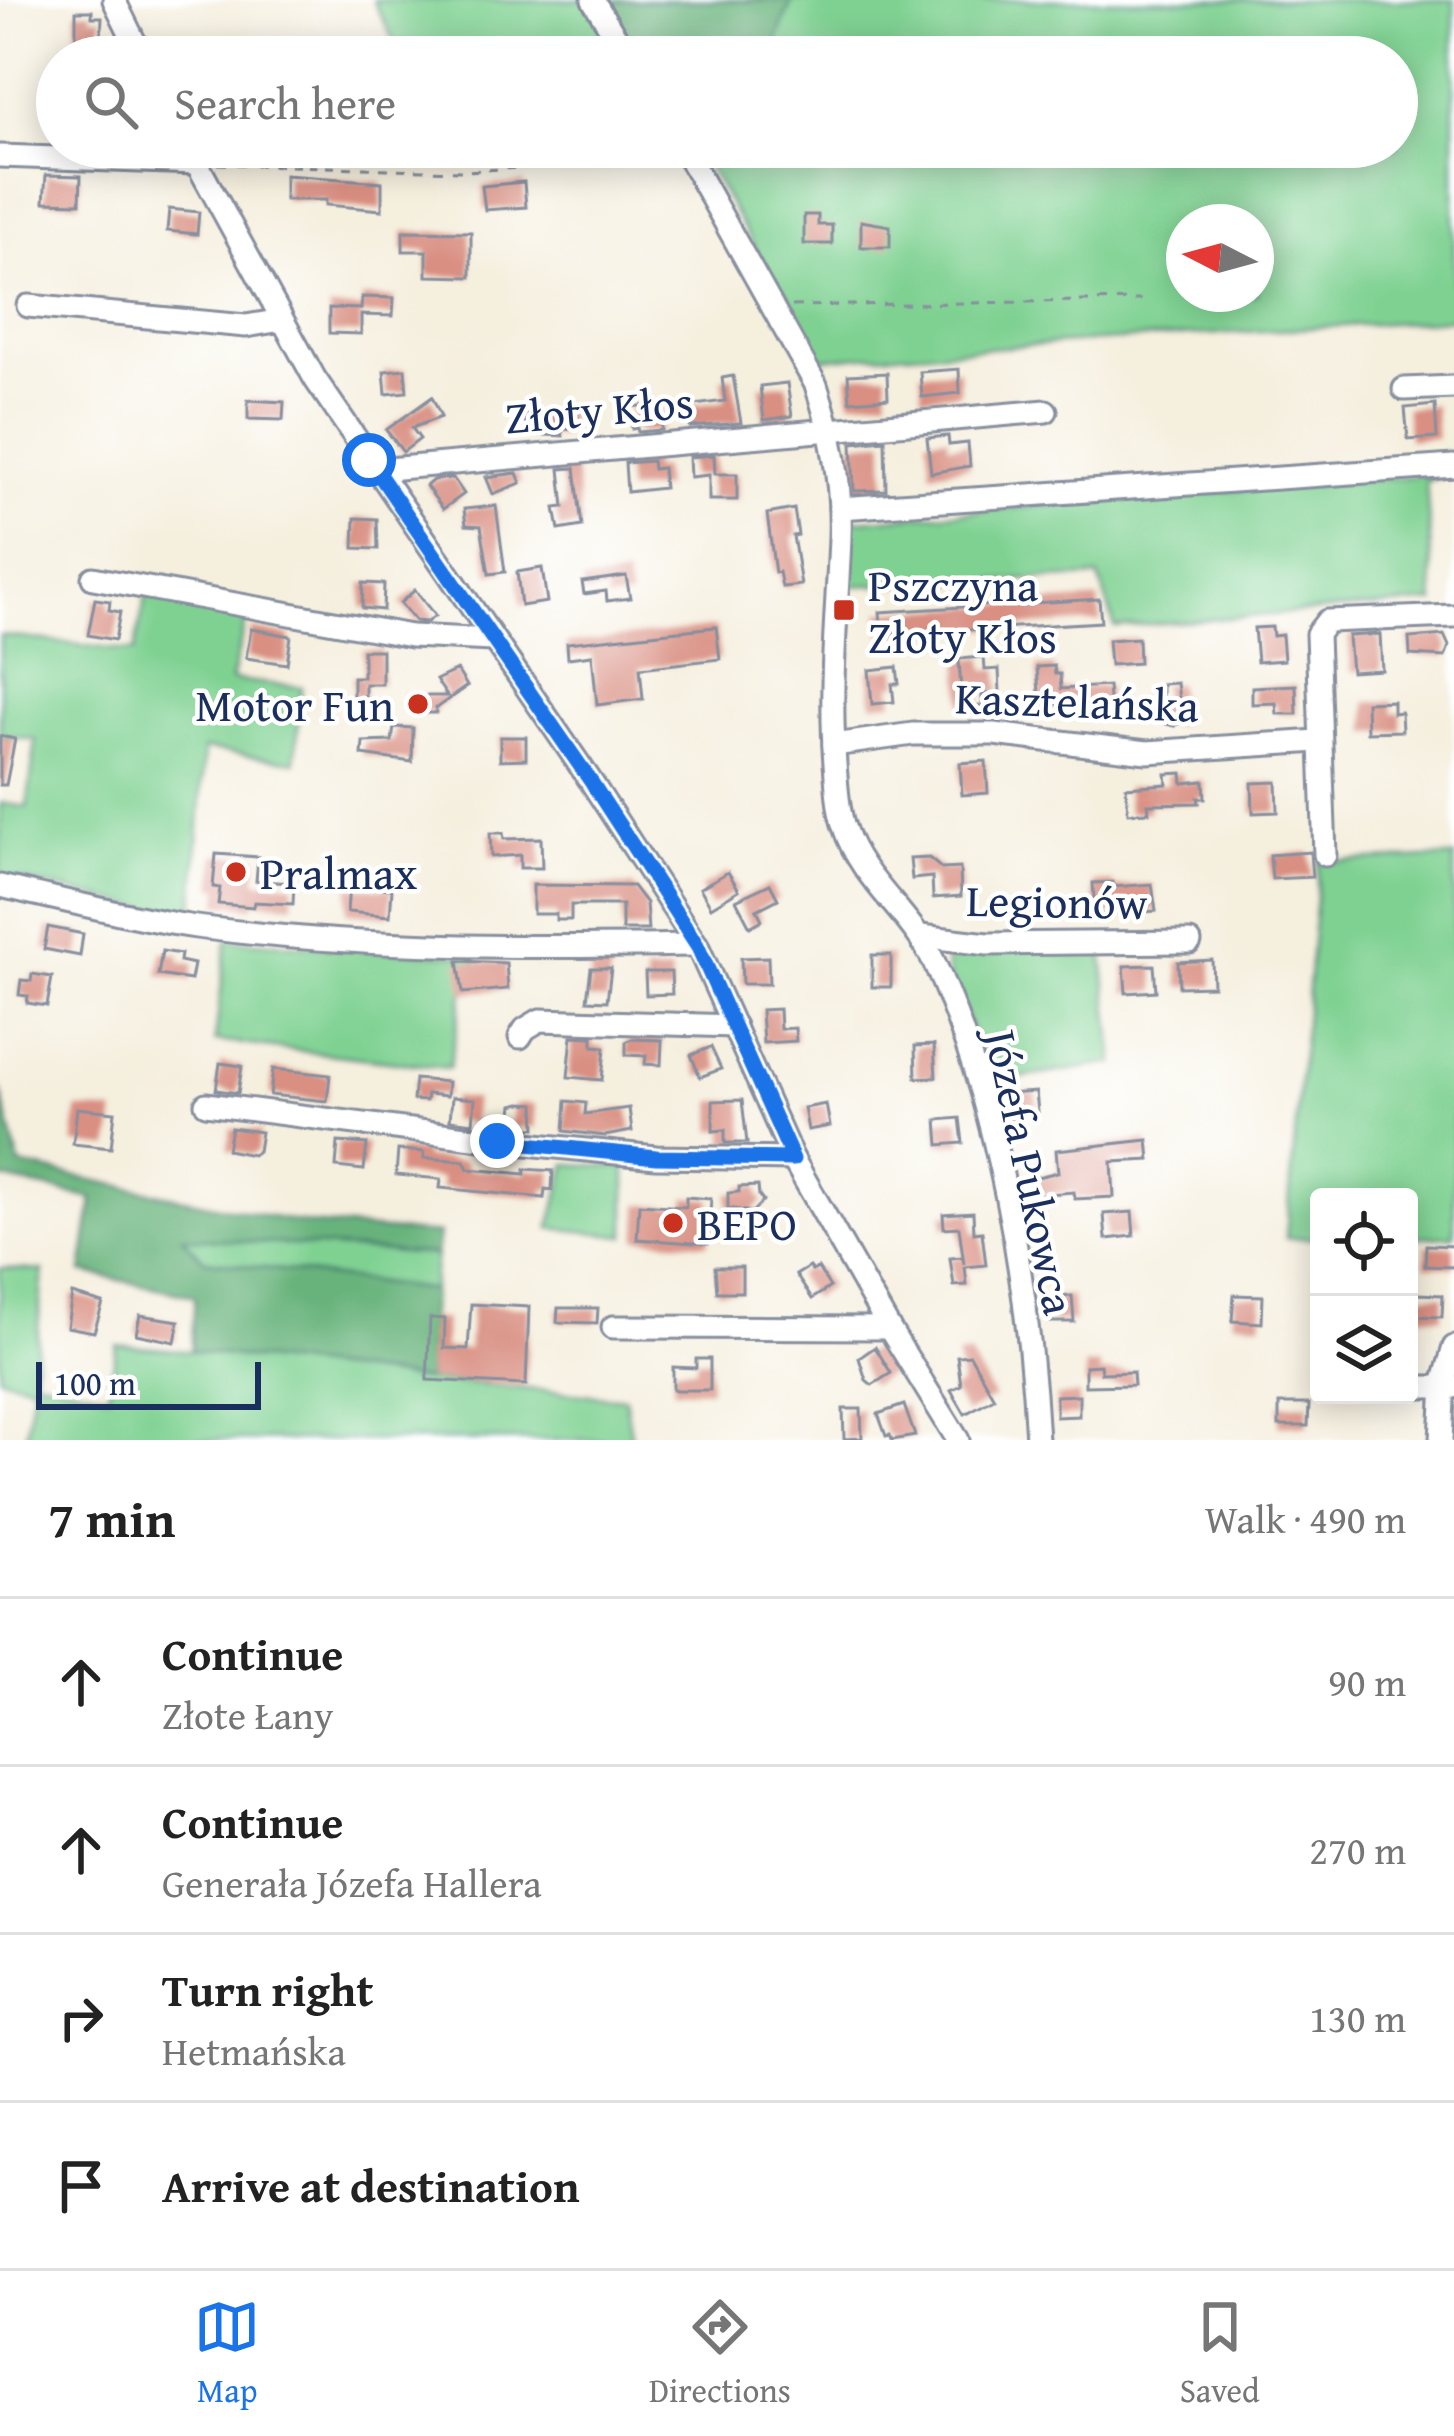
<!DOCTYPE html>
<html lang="en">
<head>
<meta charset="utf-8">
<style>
  body { margin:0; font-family:"Gentium Book Plus",serif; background:#f6f6f6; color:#222 }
  .controls { position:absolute; right:36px; bottom:36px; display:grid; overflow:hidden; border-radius:12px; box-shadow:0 6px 30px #0003 }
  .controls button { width:108px; height:108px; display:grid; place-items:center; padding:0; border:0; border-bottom:3px solid #e0e0e0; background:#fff; color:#222; font:60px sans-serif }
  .compass { position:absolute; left:1166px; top:204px; width:108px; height:108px; border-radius:50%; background:#fff; box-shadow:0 6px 30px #0003; rotate:276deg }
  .scale { position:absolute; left:36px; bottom:30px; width:225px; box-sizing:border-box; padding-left:12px; border:6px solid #1b2f5e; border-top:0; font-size:33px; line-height:42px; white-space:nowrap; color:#1b2f5e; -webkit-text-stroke:9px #fff; paint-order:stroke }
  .stop { position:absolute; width:36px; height:36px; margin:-27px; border:9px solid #1a73e8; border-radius:50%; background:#fff }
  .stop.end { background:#1a73e8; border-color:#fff; box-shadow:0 3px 12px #0008 }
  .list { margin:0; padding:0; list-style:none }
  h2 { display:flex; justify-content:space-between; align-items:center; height:156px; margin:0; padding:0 48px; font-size:51px }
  h2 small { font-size:39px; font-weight:400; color:#767676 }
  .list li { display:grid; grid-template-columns:78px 1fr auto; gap:36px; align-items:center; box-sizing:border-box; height:168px; padding:0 48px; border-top:3px solid #e0e0e0 }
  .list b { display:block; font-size:45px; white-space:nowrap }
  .list p { margin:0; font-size:39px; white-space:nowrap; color:#767676 }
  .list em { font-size:39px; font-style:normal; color:#767676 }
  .icon { flex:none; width:66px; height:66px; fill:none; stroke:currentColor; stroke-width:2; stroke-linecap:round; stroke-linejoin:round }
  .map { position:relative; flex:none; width:1454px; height:1440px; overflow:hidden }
  .search { position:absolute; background:#fff; box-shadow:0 6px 30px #0003; left:36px; right:36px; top:36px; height:132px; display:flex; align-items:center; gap:30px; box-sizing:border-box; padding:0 42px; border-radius:66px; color:#767676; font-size:45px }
  .sheet { height:828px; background:#fff }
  nav { display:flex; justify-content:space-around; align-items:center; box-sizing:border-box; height:168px; border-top:3px solid #e0e0e0; background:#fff; font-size:33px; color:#767676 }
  nav a { display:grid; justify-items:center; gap:6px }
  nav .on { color:#1a73e8 }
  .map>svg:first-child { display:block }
  .green { fill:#7fd192; stroke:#4d8078; stroke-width:3; fill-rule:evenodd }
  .forest { fill:#67b37c; stroke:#41716d; stroke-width:3 }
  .building { fill:#d98f82 }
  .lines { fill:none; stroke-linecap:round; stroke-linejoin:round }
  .minor-casing { stroke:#888f9e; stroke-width:27 }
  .path { stroke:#888f9e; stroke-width:3; stroke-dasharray:9 9; stroke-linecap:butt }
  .minor { stroke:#fff; stroke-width:21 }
  .route { stroke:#1a73e8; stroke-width:15 }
  .poi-dot { fill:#c8321e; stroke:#fff; stroke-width:4.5 }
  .labels { text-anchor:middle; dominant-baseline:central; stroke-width:9; stroke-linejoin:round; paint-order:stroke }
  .street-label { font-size:45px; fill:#1b2f5e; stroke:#fff }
  .poi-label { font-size:45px; fill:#1b2f5e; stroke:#fff; text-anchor:start }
</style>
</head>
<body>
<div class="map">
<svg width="1454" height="1440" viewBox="0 0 1454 1440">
  <rect width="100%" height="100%" fill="#fff"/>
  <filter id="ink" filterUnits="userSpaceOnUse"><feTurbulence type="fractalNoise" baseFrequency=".00833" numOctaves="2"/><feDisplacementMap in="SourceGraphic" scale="24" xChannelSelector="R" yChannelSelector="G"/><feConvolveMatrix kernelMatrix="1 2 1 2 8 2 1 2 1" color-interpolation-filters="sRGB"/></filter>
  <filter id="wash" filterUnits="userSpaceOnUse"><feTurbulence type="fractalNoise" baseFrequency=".004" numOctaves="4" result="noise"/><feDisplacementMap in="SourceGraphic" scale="48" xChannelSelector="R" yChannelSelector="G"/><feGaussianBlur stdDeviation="2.7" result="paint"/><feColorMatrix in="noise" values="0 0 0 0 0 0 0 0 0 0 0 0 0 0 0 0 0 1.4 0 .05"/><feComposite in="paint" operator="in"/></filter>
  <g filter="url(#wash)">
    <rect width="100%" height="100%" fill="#f5efde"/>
    <g class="green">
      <polygon points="373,0 591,0 627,57 402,57"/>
      <path d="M644,0H1454V319L814,359L799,323L696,147H1397V57H642ZM1184,222H1256V294H1184Z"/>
      <polygon points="448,147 683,147 684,149 453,158"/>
      <polygon points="1454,473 1426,481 1434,602 1115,627 1099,577 847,586 849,521"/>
      <polygon points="147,591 249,609 231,680 302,687 295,762 204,749 193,919 0,875 0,803 27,807 36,740 0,735 0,635 134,652"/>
      <polygon points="1454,857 1454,1236 1409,1237 1409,1197 1319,1197 1319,1238 1286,1238 1319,862"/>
      <polygon points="227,940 479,956 467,973 449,1068 215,1041"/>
      <polygon points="944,946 1102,949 1115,1063 994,1082 949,977"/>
      <polygon points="567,1164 626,1167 626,1236 550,1228"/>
      <polygon points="181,1236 436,1255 432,1290 204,1260"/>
      <polygon points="0,1268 43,1271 34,1378 108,1394 117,1345 191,1351 427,1380 625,1398 632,1440 25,1440 33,1385 0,1377"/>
    </g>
    <g class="forest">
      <polygon points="792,0 770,57 642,57 604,1"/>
      <polygon points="0,1087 20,1165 306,1224 439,1234 436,1255 182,1237 204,1260 432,1290 427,1380 191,1351 195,1296 82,1272 93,1199 0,1178"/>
    </g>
    <g id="blocks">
      <g class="building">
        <polygon points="76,11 92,11 92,17 102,17 101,42 76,41"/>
        <polygon points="46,175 81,176 80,203 44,202"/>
        <polygon points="285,175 382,182 382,210 326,205 326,200 285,200"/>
        <polygon points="524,182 526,207 485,210 482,186"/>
        <polygon points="169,209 199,212 197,234 167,231"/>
        <polygon points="804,215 818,215 818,225 832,225 832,244 804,244"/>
        <polygon points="861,221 890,226 890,247 861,247"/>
        <polygon points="403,231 471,232 471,277 427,276 427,251 403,251"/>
        <polygon points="362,297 394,298 393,316 361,315 361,334 329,333 329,308 361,309"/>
        <polygon points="405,369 407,392 386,394 384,371"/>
        <polygon points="959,369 960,393 922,397 920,372"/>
        <polygon points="887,373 888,398 850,401 848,375"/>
        <polygon points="733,376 741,423 690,427 687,406 725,401 722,378"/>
        <polygon points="787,383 792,416 764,420 760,386"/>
        <polygon points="432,397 441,417 412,428 420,439 403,452 386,430"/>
        <polygon points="248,400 284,402 283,420 248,419"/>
        <polygon points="659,404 662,430 638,432 637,428 632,429 630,407"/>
        <polygon points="1435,405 1437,438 1408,440 1405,408"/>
        <polygon points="569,410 571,428 562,429 563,436 526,434 525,415"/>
        <polygon points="948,436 949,445 968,443 970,466 931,473 927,438"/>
        <polygon points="885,440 886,490 854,491 852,443"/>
        <polygon points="714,455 715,474 737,474 737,500 709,500 709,475 690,477 689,457"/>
        <polygon points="652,461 653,469 662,468 664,488 627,492 625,463"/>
        <polygon points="575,468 582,526 559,530 555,508 564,507 560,469"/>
        <polygon points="517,473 521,483 493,494 486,477"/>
        <polygon points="453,478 464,494 443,509 426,486 433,480"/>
        <polygon points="496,506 505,572 489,574 481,526 466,525 464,509"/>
        <polygon points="794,509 798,535 793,536 801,585 782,587 779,572 775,573 767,514"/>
        <polygon points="355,518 377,519 378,549 354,548"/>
        <polygon points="542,568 547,602 521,606 517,572"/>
        <polygon points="626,576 630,598 607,601 606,591 584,594 582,582"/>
        <polygon points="363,583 384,584 383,610 362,608"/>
        <polygon points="415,590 435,616 427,622 415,621 400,603"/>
        <polygon points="95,599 110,601 109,610 120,612 115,640 88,635"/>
        <polygon points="1099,599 1101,622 882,635 880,612"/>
        <polygon points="716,627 720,659 640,668 643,699 597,705 592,655 568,658 567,643"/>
        <polygon points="1272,627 1273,636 1282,635 1284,660 1257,662 1254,628"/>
        <polygon points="251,629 291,636 287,664 246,658"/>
        <polygon points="1380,634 1382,670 1351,672 1348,636"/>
        <polygon points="1444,635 1449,646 1445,657 1410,655 1409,638"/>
        <polygon points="1138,638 1139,663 1110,665 1108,640"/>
        <polygon points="363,650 382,650 382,684 365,684 365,697 353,697 353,677 363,677"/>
        <polygon points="984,657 985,670 999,669 1000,693 982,694 982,706 962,707 959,659"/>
        <polygon points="1054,666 1055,674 1060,674 1061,689 1108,686 1110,712 1082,713 1081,703 1040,706 1037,667"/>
        <polygon points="897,667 899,684 892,684 894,702 872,704 869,670"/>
        <polygon points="457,670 467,686 436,708 436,713 413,713 413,696 447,696 436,680"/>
        <polygon points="1177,683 1182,722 1173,726 1163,723 1163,719 1129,721 1128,706 1162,703 1162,684"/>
        <polygon points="1296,685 1297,714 1277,714 1276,703 1252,704 1252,687"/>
        <polygon points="1393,701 1393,713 1401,712 1402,731 1367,732 1366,702"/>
        <polygon points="394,727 413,728 412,762 362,755 363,742 392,741"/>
        <polygon points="0,736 15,739 6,785 0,785"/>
        <polygon points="500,737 526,737 526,759 500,760"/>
        <polygon points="986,761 988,793 962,795 960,763"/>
        <polygon points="1182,773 1183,783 1204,781 1205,798 1198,798 1199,803 1148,804 1149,812 1128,813 1126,787 1167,784 1166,774"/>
        <polygon points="1277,782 1278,812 1253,813 1252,783"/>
        <polygon points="490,833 503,833 504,839 541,838 542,868 520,868 520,855 491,857"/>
        <polygon points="1310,852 1312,877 1272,879 1270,855"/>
        <polygon points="216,854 258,857 256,881 294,883 293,904 254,902 253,907 218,904 220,888 213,887"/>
        <polygon points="929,858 942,869 960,868 961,896 933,898 932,877 912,879 910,859"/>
        <polygon points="728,872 739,890 711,907 700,888"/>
        <polygon points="1113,882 1113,887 1152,884 1156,911 1095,915 1093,883"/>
        <polygon points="770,884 778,899 757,910 762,920 750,927 736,900"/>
        <polygon points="533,885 633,886 646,903 648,930 622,930 622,905 571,905 571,920 556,920 556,914 533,914"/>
        <polygon points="349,886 392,889 390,916 347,912"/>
        <polygon points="48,927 83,934 80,956 44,949"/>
        <polygon points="162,951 181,954 180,961 194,964 191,980 158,975"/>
        <rect x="872" y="955" width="19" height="32"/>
        <polygon points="768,957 769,984 742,984 741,958"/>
        <polygon points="1212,960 1213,986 1179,987 1178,962"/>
        <polygon points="458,961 506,963 508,989 463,993"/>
        <polygon points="1154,965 1156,991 1126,993 1124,966"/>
        <polygon points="591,968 611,968 607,1001 587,1000"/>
        <polygon points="645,972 671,972 672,994 646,995"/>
        <polygon points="32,974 52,977 47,1006 27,1003 28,996 19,995 21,980 31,981"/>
        <polygon points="779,1009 780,1029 795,1028 796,1041 763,1043 761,1010"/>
        <polygon points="572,1036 593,1037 593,1046 605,1047 602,1080 568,1077"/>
        <polygon points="632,1039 662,1040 661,1065 645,1064 646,1056 626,1055 626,1042"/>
        <polygon points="934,1045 936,1077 916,1078 915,1046"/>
        <polygon points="711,1047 721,1069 700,1077 691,1055"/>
        <polygon points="220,1063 242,1066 238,1093 216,1090"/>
        <polygon points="273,1069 330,1075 327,1101 270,1095"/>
        <polygon points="415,1079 448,1082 447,1096 427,1094 426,1101 413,1100"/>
        <polygon points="1036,1092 1038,1112 1008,1119 1007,1094"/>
        <polygon points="452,1097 475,1099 473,1123 450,1120"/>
        <polygon points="742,1100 747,1143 725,1143 725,1130 713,1131 713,1101"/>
        <polygon points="566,1101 586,1103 585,1114 629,1108 632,1131 605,1136 564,1131"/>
        <polygon points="521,1103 535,1104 536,1128 510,1127 513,1105"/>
        <polygon points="826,1104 830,1126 808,1130 804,1108"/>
        <polygon points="77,1108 115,1112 111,1148 73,1144"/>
        <polygon points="960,1118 963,1143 939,1145 937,1120"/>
        <polygon points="231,1128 261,1132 258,1151 252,1155 227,1150"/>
        <polygon points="1148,1140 1150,1160 1112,1162 1114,1197 1075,1199 1074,1192 1035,1195 1033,1178 1058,1172 1056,1150"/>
        <polygon points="338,1142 367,1144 364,1170 336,1167"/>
        <polygon points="398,1150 424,1152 424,1158 464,1161 468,1169 525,1174 525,1169 553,1171 552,1190 545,1189 544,1198 440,1188 441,1179 396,1175"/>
        <polygon points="758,1186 759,1196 763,1201 752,1212 728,1208 728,1193 739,1192 739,1187"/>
        <polygon points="686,1197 711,1199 708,1244 637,1239 639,1204 686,1207"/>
        <polygon points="973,1212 974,1233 982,1232 986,1265 965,1267 967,1285 954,1286 950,1258 963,1257 964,1264 959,1227 944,1228 943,1214"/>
        <polygon points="1132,1212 1134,1236 1106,1239 1104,1214"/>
        <polygon points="1426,1245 1454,1246 1454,1267 1425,1266"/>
        <polygon points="715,1267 742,1267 742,1292 717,1292"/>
        <polygon points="809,1267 812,1271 818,1268 830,1287 812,1299 796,1275"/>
        <polygon points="72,1294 103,1303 94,1332 67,1327"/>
        <polygon points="1416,1294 1443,1295 1442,1317 1415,1316"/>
        <polygon points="1234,1295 1263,1296 1262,1323 1232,1321"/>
        <polygon points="1072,1296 1074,1322 1051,1322 1049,1298"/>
        <polygon points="471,1304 529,1307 526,1385 427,1380 430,1318 445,1319 444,1348 468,1349"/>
        <polygon points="558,1308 598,1308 597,1323 557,1322"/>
        <polygon points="140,1315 179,1321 175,1342 136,1334"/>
        <polygon points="875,1347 891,1373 872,1385 866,1380 859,1358"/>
        <polygon points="970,1355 994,1398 965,1414 951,1390 961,1385 957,1356"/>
        <polygon points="696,1359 710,1359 710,1390 673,1390 673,1367 696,1368"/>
        <polygon points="1100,1365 1101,1373 1133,1372 1134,1385 1085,1386 1085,1366"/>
        <polygon points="1079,1395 1079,1416 1056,1417 1056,1396"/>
        <polygon points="1279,1404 1309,1404 1308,1426 1279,1426"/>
        <polygon points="904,1405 915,1436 892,1440 890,1435 886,1436 878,1414"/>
        <polygon points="843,1409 861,1409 862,1438 844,1439"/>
      </g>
    </g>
  </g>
  <g filter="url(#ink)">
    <use href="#blocks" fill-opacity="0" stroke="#888f9e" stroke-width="3"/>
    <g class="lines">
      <g class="minor-casing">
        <g id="minor">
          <polyline points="114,0 142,57"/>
          <polyline points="593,0 628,57"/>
          <polyline points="188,147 315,379 590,780 697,945 793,1159 889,1328 958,1440"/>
          <path d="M683,147L816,385C832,433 842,485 840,537C837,615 829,684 835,764C837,784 837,807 844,827C861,880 911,913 934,962C998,1103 1029,1286 1037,1440"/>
          <polyline points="0,156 197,163"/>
          <polyline points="28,306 246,326 282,320"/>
          <polyline points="1404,389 1454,387"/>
          <polyline points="376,470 1046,411"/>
          <polyline points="840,508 1454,466"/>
          <polyline points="93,578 411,636 492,640"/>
          <polyline points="834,745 913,734 994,734 1147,752 1318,741"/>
          <polyline points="1325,855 1317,634 1327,621 1454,616"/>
          <path d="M0,886C65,900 131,918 196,927C367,949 526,948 697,945"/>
          <polyline points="921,936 988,944 1190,942"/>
          <polyline points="520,1037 525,1029 540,1020 734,1026"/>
          <polyline points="206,1104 497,1141 656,1157 793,1159"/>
          <polyline points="613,1327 889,1328"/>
          <polyline points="1409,1387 1454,1387"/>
          <polyline points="1441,1440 1444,1381 1454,1347"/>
        </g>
      </g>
      <g class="path">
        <polyline points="218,164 463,171 670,160"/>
        <polyline points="792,306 1141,300"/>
      </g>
      <use href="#minor" class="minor"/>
    </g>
  </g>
  <g class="lines" filter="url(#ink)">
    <polyline class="route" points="369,460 590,780 697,945 793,1159 656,1157 497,1141"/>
  </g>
  <g class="poi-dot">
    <rect x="832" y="598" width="24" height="24" rx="6"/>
    <circle cx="418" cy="704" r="12"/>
    <circle cx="236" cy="872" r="12"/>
    <circle cx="673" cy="1223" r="12"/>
  </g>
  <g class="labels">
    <g class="street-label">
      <text transform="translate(599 409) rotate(-5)">Złoty Kłos</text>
      <text transform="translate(1077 701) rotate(2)">Kasztelańska</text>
      <text transform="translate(1057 901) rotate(1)">Legionów</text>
      <text transform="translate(1031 1172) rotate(78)">Józefa Pukowca</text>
    </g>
    <g class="poi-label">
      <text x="868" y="584">Pszczyna<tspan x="868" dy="52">Złoty Kłos</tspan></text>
      <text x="394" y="704" text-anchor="end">Motor Fun</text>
      <text x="260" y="872">Pralmax</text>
      <text x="697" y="1223">BEPO</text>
    </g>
  </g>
</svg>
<div class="controls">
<button><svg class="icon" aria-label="locate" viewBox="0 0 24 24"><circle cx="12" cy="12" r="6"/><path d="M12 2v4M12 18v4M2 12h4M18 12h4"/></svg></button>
<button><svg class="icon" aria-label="layers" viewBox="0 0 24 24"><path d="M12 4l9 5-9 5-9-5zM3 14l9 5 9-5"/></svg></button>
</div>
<svg class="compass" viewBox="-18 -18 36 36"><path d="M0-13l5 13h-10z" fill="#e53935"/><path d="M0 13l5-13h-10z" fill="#767676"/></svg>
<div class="scale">100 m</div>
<div class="stop" style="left:369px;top:460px"></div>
<div class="stop end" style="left:497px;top:1141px"></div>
<div class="search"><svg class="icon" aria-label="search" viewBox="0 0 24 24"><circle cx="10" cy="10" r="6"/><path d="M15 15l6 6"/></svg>Search here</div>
</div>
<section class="sheet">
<h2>7 min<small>Walk · 490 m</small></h2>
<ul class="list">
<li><svg class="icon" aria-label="ahead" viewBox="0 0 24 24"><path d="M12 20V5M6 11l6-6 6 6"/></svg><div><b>Continue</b><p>Złote Łany</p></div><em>90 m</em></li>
<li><svg class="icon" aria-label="ahead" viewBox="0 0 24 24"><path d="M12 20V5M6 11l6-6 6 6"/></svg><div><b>Continue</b><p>Generała Józefa Hallera</p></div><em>270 m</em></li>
<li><svg class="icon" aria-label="right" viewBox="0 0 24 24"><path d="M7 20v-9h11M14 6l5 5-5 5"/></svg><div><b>Turn right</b><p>Hetmańska</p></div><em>130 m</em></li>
<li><svg class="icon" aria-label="arrive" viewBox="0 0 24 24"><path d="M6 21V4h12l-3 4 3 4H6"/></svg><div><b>Arrive at destination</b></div></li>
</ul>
</section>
<nav>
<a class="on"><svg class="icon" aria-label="map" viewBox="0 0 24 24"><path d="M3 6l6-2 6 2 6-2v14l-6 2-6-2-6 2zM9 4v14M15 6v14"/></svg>Map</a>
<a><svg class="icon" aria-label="directions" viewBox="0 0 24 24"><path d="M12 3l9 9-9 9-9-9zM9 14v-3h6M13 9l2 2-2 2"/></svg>Directions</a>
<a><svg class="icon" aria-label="saved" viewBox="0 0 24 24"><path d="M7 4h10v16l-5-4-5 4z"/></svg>Saved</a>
</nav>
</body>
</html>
